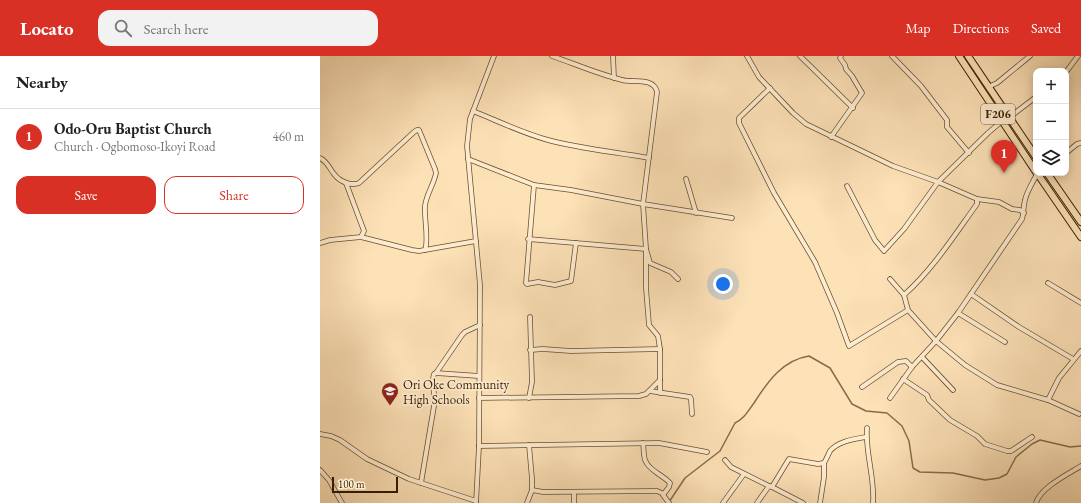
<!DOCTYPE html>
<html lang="en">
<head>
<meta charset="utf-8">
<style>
  body { margin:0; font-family:"EB Garamond",serif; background:#f2f2f2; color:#222 }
  .controls { position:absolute; right:12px; top:12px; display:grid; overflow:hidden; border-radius:8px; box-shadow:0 2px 10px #0003 }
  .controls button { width:36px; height:36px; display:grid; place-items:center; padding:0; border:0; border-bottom:1px solid #e0e0e0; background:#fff; color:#222; font:20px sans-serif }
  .scale { position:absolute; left:12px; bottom:10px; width:66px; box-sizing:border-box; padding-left:4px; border:2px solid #381f00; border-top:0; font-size:11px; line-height:14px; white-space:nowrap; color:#381f00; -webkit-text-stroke:3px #feecd0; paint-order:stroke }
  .you { position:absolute; left:403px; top:228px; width:14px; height:14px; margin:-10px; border:3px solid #fff; border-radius:50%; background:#1a73e8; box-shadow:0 0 0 6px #1a73e833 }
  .badge { display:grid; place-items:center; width:26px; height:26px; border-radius:50%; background:#d93025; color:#fff; font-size:13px; font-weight:700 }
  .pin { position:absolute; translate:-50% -33px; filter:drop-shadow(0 1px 2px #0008) }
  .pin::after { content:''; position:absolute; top:21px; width:14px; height:12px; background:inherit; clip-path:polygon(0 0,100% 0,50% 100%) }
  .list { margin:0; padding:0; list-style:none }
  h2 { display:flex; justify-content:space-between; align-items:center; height:52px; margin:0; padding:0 16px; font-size:17px }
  h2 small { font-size:13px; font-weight:400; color:#767676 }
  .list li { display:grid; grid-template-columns:26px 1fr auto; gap:12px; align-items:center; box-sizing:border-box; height:56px; padding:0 16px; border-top:1px solid #e0e0e0 }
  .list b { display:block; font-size:15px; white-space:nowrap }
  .list p { margin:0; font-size:13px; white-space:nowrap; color:#767676 }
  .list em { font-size:13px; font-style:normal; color:#767676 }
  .actions { display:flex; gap:8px; padding:12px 16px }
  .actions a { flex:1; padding:9px 0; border:1px solid #d93025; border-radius:12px; text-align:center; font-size:14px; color:#d93025 }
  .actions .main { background:#d93025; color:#fff }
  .icon { flex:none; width:22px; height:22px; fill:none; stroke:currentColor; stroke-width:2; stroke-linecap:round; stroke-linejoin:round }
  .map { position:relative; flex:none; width:761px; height:447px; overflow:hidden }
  header { display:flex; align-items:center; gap:24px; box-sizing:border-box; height:56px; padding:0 20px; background:#d93025; color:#fff }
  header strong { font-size:19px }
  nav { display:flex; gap:22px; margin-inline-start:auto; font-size:14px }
  .search { width:280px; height:36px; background:#f2f2f2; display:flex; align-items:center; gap:10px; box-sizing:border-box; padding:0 14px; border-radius:12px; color:#767676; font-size:15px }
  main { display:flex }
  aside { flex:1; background:#fff }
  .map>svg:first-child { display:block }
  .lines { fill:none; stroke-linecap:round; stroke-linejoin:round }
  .stream { stroke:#866c49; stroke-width:1.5 }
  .street-casing { stroke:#69502e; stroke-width:5.5 }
  .primary-casing { stroke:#381f00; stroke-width:8 }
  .street { stroke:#feecd0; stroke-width:4 }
  .primary { stroke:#fde1b7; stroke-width:6 }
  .labels { text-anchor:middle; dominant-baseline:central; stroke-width:3.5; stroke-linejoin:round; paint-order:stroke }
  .shield { fill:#feecd0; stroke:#735c3e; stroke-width:1 }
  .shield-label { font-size:12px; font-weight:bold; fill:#381f00 }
  .poi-label { font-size:13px; fill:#381f00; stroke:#feecd0; text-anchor:start }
</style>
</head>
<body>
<header>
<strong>Locato</strong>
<div class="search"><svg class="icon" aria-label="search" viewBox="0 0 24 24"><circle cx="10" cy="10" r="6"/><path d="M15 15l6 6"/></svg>Search here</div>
<nav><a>Map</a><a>Directions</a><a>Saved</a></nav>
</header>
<main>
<aside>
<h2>Nearby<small></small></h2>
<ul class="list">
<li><span class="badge">1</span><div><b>Odo-Oru Baptist Church</b><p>Church · Ogbomoso-Ikoyi Road</p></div><em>460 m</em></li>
</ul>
<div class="actions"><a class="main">Save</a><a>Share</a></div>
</aside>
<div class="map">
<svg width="761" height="447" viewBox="0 0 761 447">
  <rect width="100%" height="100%" fill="#fde1b7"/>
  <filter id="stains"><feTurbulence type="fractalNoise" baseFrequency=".005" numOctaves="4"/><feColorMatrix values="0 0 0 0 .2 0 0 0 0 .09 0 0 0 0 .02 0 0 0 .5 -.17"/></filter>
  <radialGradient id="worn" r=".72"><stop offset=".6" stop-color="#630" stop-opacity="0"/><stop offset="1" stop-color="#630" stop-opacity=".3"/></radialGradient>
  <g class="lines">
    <path class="stream" d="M349,446L365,422L400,395L415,367C424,363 428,355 434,347C448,325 463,304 489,300L510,312L532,348L546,355L567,357L582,370L589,385L593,412L600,416L633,417L665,424L679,422L687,418L696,401L712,388L720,384L750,391L761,390"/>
    <g class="street-casing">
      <g id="street">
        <path d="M232,0C255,8 278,18 302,24C313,27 334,21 337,36L323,148L326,193V232L329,269L338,280L340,293V337"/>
        <polyline points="293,0 294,22"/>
        <path d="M427,0L439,21L473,57L486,68L573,110L618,126L657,143V148C634,180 613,213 584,239"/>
        <polyline points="480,0 533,52"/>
        <polyline points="572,0 601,30 627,64 627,71 649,97"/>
        <polyline points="746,16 758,0"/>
        <polyline points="668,31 677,27 710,0"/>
        <polyline points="450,32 419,62 419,67 454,137 495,206 517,257 529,290 588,254"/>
        <path d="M153,55C178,65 202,77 228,84C261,93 296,96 329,102"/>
        <polyline points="688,60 691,60 716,41"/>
        <polyline points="511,81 542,37 532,20 526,13 525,9 520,2 521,0"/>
        <polyline points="746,97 757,88 761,87"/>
        <path d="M0,102C8,106 9,112 14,118C20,126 31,130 39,127L94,76L97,74H99L115,113L116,117C114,128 106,139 105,150C104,162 109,184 105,194"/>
        <polyline points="148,103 214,129 251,134 323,148 412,162"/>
        <polyline points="366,123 376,157"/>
        <polyline points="26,127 44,175 41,181"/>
        <polyline points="214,129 206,227 207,228 218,226 235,229 251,225 256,187"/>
        <polyline points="527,130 555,184 564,195 584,173 618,126 668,77 682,65"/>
        <polyline points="657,143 679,146 692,153 700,154 704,157"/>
        <polyline points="208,183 326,193 330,207 351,216 358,223"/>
        <polyline points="0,187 10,184 41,181 92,194 99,195 156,185"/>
        <polyline points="570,223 584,239 588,254 616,285 645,309 677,329 728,344 759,358"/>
        <polyline points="728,227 761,247"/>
        <polyline points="651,238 699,271 753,303"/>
        <polyline points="638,257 685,286"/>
        <polyline points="210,294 223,293 251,295 340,293"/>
        <polyline points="602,301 633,334"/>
        <polyline points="116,317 142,279 145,276 160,269"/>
        <polyline points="583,323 607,339 609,344 630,364 657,380 665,388 687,395 691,395 712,381"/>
        <polyline points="542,331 578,306 586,305 592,311"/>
        <polyline points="330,335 370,341 371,343 372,358"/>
        <polyline points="159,342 319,340 326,338 340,324"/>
        <polyline points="209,342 212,326 210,261"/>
        <path d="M570,342L592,311L616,285L638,257L702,163C704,157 703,151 705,144C707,135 713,126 717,118"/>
        <polyline points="728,344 739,322 761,295"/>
        <path d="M547,372C545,397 555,421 553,447"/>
        <polyline points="0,378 11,380 20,384 47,403 89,423 156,445"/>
        <path d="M323,387C324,393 323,401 326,406C330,415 343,419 350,427L349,431L343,439L349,447"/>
        <polyline points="159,390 339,387 387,396"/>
        <polyline points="405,404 411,411 449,430"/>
        <path d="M504,407C506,404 508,399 510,395C518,385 535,383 546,381"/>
        <polyline points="0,414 9,424 22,447"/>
        <path d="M101,427L115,344C114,335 111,327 114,318L116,317L159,320"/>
        <polyline points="452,431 483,447"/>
        <polyline points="212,434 223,436 337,435 344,438"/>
        <polyline points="156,447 159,390 160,229 147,90 150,63 174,0"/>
        <polyline points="207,447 212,434 212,423 209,389"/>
        <polyline points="254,447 254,437"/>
        <polyline points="403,447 424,418"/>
        <polyline points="437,447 449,430 452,431 469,403 498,408 504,407 504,421 500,447"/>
        <path d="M716,447C720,432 748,418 761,410"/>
      </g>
    </g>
    <g class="primary-casing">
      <g id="primary">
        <polyline points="639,0 716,116"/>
        <polyline points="648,0 716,101"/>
        <polyline points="717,117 761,181"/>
        <polyline points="727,117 761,166"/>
      </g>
    </g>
    <use href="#street" class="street"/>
    <use href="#primary" class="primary"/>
  </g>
  <defs>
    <g id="university-pin" transform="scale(0.9)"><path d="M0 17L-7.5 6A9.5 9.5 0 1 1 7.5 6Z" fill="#8f2418" stroke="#feecd0"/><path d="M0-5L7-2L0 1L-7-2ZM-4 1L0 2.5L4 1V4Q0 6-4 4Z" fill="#fff"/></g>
  </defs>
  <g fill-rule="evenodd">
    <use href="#university-pin" x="70" y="335"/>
  </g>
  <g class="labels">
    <rect class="shield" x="661" y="48" width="34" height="20" rx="3"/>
    <g class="shield-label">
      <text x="678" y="58">F206</text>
    </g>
    <g class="poi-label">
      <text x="83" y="328">Ori Oke Community<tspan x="83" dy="15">High Schools</tspan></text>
    </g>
  </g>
  <rect width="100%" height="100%" filter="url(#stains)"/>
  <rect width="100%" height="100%" fill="url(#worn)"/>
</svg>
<div class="controls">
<button>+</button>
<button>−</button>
<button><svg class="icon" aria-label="layers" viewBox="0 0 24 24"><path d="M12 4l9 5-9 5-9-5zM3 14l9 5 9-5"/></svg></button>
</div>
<div class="scale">100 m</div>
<div class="you"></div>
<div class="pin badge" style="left:684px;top:117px">1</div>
</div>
</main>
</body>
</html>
